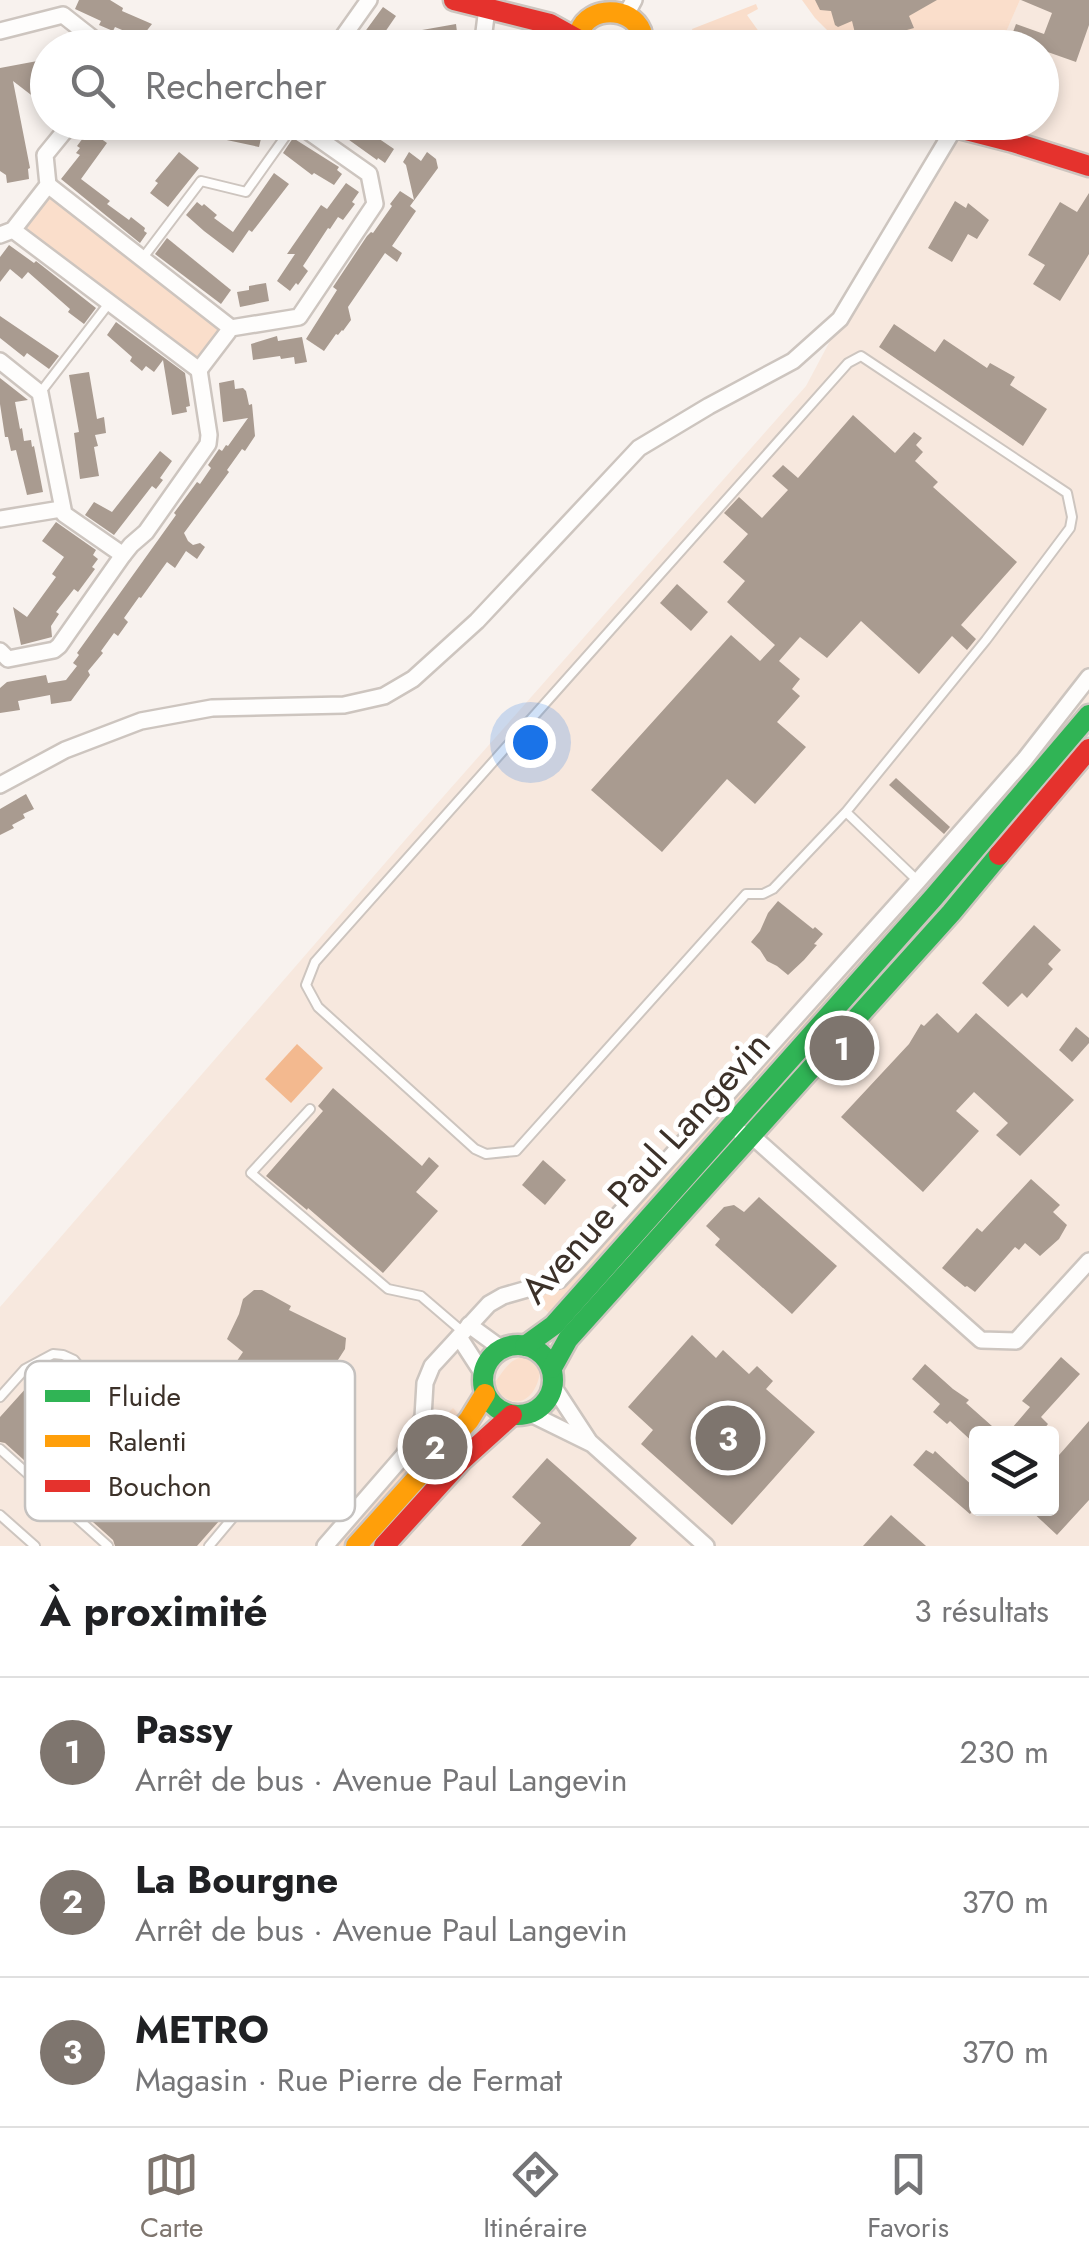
<!DOCTYPE html>
<html lang="fr">
<head>
<meta charset="utf-8">
<style>
  body { margin:0; font-family:Jost,sans-serif; background:#f2f2f2; color:#202124 }
  .controls { position:absolute; right:30px; bottom:30px; display:grid; overflow:hidden; border-radius:10px; box-shadow:0 5px 15px #0003 }
  .controls button { width:90px; height:90px; display:grid; place-items:center; padding:0; border:0; border-bottom:2px solid #e0e0e0; background:#fff; color:#202124; font:50px sans-serif }
  .you { position:absolute; left:530px; top:742px; width:35px; height:35px; margin:-25px; border:8px solid #fff; border-radius:50%; background:#1a73e8; box-shadow:0 0 0 15px #1a73e833 }
  .badge { display:grid; place-items:center; width:65px; height:65px; border-radius:50%; background:#7e756e; color:#fff; font-size:32px; font-weight:700 }
  .pin { position:absolute; translate:-50% -50%; border:5px solid #fff; box-shadow:0 2px 10px #0006 }
  .list { margin:0; padding:0; list-style:none }
  h2 { display:flex; justify-content:space-between; align-items:center; height:130px; margin:0; padding:0 40px; font-size:42px }
  h2 small { font-size:32px; font-weight:400; color:#757577 }
  .list li { display:grid; grid-template-columns:65px 1fr auto; gap:30px; align-items:center; box-sizing:border-box; height:150px; padding:0 40px; border-top:2px solid #e0e0e0 }
  .list b { display:block; font-size:38px; white-space:nowrap }
  .list p { margin:0; font-size:32px; white-space:nowrap; color:#757577 }
  .list em { font-size:32px; font-style:normal; color:#757577 }
  .icon { flex:none; width:55px; height:55px; fill:none; stroke:currentColor; stroke-width:2; stroke-linecap:round; stroke-linejoin:round }
  .map { position:relative; flex:none; width:1089px; height:1546px; overflow:hidden }
  .search { position:absolute; background:#fff; box-shadow:0 5px 15px #0003; left:30px; right:30px; top:30px; height:110px; display:flex; align-items:center; gap:25px; box-sizing:border-box; padding:0 35px; border-radius:55px; color:#757577; font-size:38px }
  .sheet { height:580px; background:#fff }
  nav { display:flex; justify-content:space-around; align-items:center; box-sizing:border-box; height:140px; border-top:2px solid #e0e0e0; background:#fff; font-size:28px; color:#757577 }
  nav a { display:grid; justify-items:center; gap:5px }
  nav .on { color:#7e756e }
  .map>svg:first-child { display:block }
  .built { fill:#f7e8de; fill-rule:evenodd }
  .green { fill:#fadecb }
  .water { fill:#f3b98f }
  .building { fill:#a99b90 }
  .lines { fill:none; stroke-linecap:round; stroke-linejoin:round }
  .lane-casing { stroke:#cdc5bf; stroke-width:12 }
  .street-casing { stroke:#cdc5bf; stroke-width:20 }
  .fast-casing { stroke:#cdc5bf; stroke-width:25 }
  .slow-casing { stroke:#cdc5bf; stroke-width:25 }
  .jam-casing { stroke:#cdc5bf; stroke-width:25 }
  .lane { stroke:#fefdfc; stroke-width:8 }
  .street { stroke:#fefdfc; stroke-width:15 }
  .fast { stroke:#30b455; stroke-width:20 }
  .slow { stroke:#ff9f0a; stroke-width:20 }
  .jam { stroke:#e5322d; stroke-width:20 }
  .labels { text-anchor:middle; dominant-baseline:central; stroke-width:10; stroke-linejoin:round; paint-order:stroke }
  .street-label { font-size:38px; fill:#3c3129; stroke:#fff }
  .key { fill:#fff; stroke:#c4c1bf; stroke-width:2.5 }
  .key-label { font-size:28px; fill:#3c3129 }
</style>
</head>
<body>
<div class="map">
<svg width="1089" height="1546" viewBox="0 0 1089 1546">
  <rect width="100%" height="100%" fill="#f8f2ee"/>
  <path class="built" d="M1020,0H1089V1546H0V1307L412,832L806,386L936,142L961,123L1042,122V48L999,47ZM976,1434H1052V1508H976Z"/>
  <g class="green">
    <polygon points="802,0 1020,0 999,48 894,47 893,40 854,36 839,31 834,37 815,18"/>
    <polygon points="756,4 758,9 747,15 770,47 698,47 692,29"/>
    <polygon points="48,185 231,328 199,370 13,230"/>
    <polygon points="905,903 911,903 914,906 551,1315 540,1305 538,1293"/>
    <path d="M523,1357L534,1363L540,1372C537,1396 518,1413 498,1392L495,1382C503,1372 509,1359 523,1357Z"/>
    <polygon points="453,1408 461,1417 348,1546 332,1546 417,1451 422,1441"/>
  </g>
  <polygon class="water" points="297,1044 323,1068 291,1103 265,1079"/>
  <g class="building">
    <polygon points="79,0 110,0 123,8 122,11 152,24 141,38 115,27 113,31 99,25 101,21 75,9"/>
    <polygon points="815,0 937,0 909,16 914,28 900,32 897,38 891,40 883,33 871,32 865,37 859,37 855,33 852,21 838,27 835,25 831,11 820,10"/>
    <polygon points="1021,0 1089,0 1089,25 1076,62 1042,50 1042,48 1030,48 1010,40 1016,24 1044,34 1052,13"/>
    <polygon points="383,7 396,16 385,32 388,33 378,48 353,48"/>
    <polygon points="456,24 459,48 425,48 422,30"/>
    <polygon points="48,59 48,89 39,101 13,81 30,168 28,169 29,179 7,183 6,175 0,171 0,68"/>
    <polygon points="192,122 244,122 263,130 259,147 222,139 223,134 192,126"/>
    <polygon points="324,122 364,122 375,130 372,134 394,149 385,163 378,158 377,160"/>
    <polygon points="86,134 91,138 100,138 107,143 81,179 110,201 107,204 129,220 131,217 145,228 144,231 147,233 140,243 61,179 80,155 76,153 80,148 77,146"/>
    <polygon points="293,138 339,167 337,170 342,174 334,185 314,173 312,175 283,153"/>
    <polygon points="179,152 199,168 168,207 150,193 158,183 155,181"/>
    <polygon points="409,152 421,161 427,152 436,159 438,168 410,206 416,211 392,246 402,253 397,262 385,253 348,307 351,320 343,331 342,330 338,335 336,334 324,351 306,339 337,290 333,287 367,236 371,232 373,233 392,206 390,204 400,191 414,200 406,165 403,162"/>
    <polygon points="274,173 289,184 252,232 249,230 233,253 204,231 186,215 197,202 202,206 204,204 217,215 214,218 233,232"/>
    <polygon points="346,183 359,192 352,202 355,204 343,220 338,217 330,229 328,228 303,266 308,271 298,285 296,283 290,291 277,281 295,254 287,254 321,205 327,209"/>
    <polygon points="1089,193 1089,254 1060,301 1033,284 1045,265 1028,255 1060,202 1077,212"/>
    <polygon points="955,201 966,208 968,203 989,220 977,239 968,234 952,262 928,248"/>
    <polygon points="167,238 231,290 221,304 155,254"/>
    <polygon points="9,245 34,263 36,261 96,308 84,324 68,312 70,309 28,272 22,279 10,269 0,282 0,257"/>
    <polygon points="266,283 269,301 240,307 237,292 249,290 249,286"/>
    <polygon points="0,316 59,356 49,369 27,353 24,357 0,338"/>
    <polygon points="116,322 185,373 190,406 186,407 187,412 172,415 163,360 154,372 146,366 142,371 130,361 132,357 107,335"/>
    <polygon points="894,324 935,352 944,339 987,368 990,363 1015,377 1010,385 1047,409 1023,446 879,347"/>
    <polygon points="277,336 278,341 302,337 307,362 295,364 294,357 281,359 280,356 253,360 251,344"/>
    <polygon points="89,372 97,419 104,417 106,433 95,435 98,446 94,447 99,476 80,479 74,433 79,432 69,375"/>
    <polygon points="0,378 28,400 15,402 20,429 22,428 24,441 31,440 32,447 34,446 43,492 27,495 16,450 11,451 8,437 5,437 0,404"/>
    <polygon points="234,380 235,389 243,388 246,391 249,405 252,404 255,436 245,451 242,449 227,470 229,472 184,533 188,541 193,545 200,543 205,547 197,559 186,551 175,568 167,562 141,598 139,597 124,618 128,622 118,636 114,633 101,651 103,653 88,671 90,675 71,701 51,704 50,695 18,701 20,710 0,713 0,688 7,682 46,675 48,683 66,680 77,666 73,663 79,655 77,653 176,515 174,513 197,482 200,484 211,468 208,465 219,449 222,451 226,445 228,446 248,418 223,422 219,383"/>
    <polygon points="853,415 895,453 914,432 922,438 916,445 923,452 915,461 938,482 933,487 1017,562 961,625 976,639 967,650 952,636 919,674 861,621 827,658 800,637 779,661 800,679 792,689 800,696 777,722 806,747 755,804 727,779 662,852 591,790 731,635 760,661 775,645 727,602 745,581 723,562 748,534 724,513 739,497 762,518 788,490 772,476 783,465 798,478"/>
    <polygon points="160,451 172,461 160,478 163,480 156,489 152,486 114,535 85,515 94,502 112,512"/>
    <polygon points="56,522 96,550 93,555 98,559 92,567 95,569 78,592 74,589 56,612 59,614 51,626 52,637 21,645 13,607 27,617 56,577 52,574 64,557 42,541"/>
    <polygon points="677,584 708,612 691,631 660,603"/>
    <polygon points="896,778 950,827 944,834 889,785"/>
    <polygon points="26,794 34,809 23,814 25,818 12,825 14,828 0,835 0,809"/>
    <polygon points="778,901 813,929 815,927 823,934 814,944 817,945 804,960 788,975 777,966 767,961 760,950 751,942 760,931 768,913"/>
    <polygon points="1034,925 1061,950 1048,964 1053,969 1027,998 1022,993 1008,1007 982,983"/>
    <polygon points="937,1013 958,1033 976,1013 1074,1100 1020,1156 996,1135 1008,1123 974,1092 956,1111 979,1131 923,1192 841,1117 909,1044 921,1024 924,1026"/>
    <polygon points="1076,1027 1089,1038 1089,1043 1072,1062 1059,1050"/>
    <polygon points="333,1088 422,1166 429,1157 439,1166 416,1192 438,1211 383,1273 308,1208 307,1210 266,1176 323,1111 318,1106"/>
    <polygon points="543,1160 566,1180 545,1205 522,1185"/>
    <polygon points="1031,1179 1060,1205 1053,1212 1067,1225 1059,1239 1040,1256 1025,1243 1019,1250 1015,1247 975,1292 967,1286 965,1287 942,1268 977,1228 982,1232"/>
    <polygon points="759,1197 837,1266 792,1314 715,1245 720,1239 706,1226 724,1207 734,1205 744,1212"/>
    <polygon points="254,1290 262,1290 291,1306 289,1310 346,1338 345,1349 327,1377 318,1402 312,1408 298,1402 280,1432 275,1447 280,1452 197,1546 115,1546 113,1540 5,1443 0,1442 0,1417 46,1366 57,1362 192,1482 242,1426 192,1398 205,1372 224,1380 243,1352 227,1339 239,1314 243,1299"/>
    <polygon points="692,1335 716,1358 723,1350 749,1374 757,1366 773,1381 766,1389 815,1432 732,1525 641,1444 653,1430 628,1407"/>
    <polygon points="1061,1357 1080,1374 1041,1417 1048,1424 1040,1434 1007,1434 1030,1407 1022,1401"/>
    <polygon points="925,1364 953,1389 969,1400 966,1403 1001,1434 976,1434 976,1445 950,1421 947,1424 933,1412 940,1404 912,1379"/>
    <polygon points="1089,1421 1089,1500 1057,1535 1028,1508 1052,1508 1052,1463"/>
    <polygon points="926,1450 933,1454 935,1451 976,1489 976,1507 970,1514 913,1465"/>
    <polygon points="547,1458 637,1538 630,1546 521,1546 541,1523 512,1497"/>
    <polygon points="891,1515 926,1546 863,1546"/>
  </g>
  <g class="lines">
    <g class="lane-casing">
      <g id="lane">
        <polyline points="142,259 201,181 246,192 295,123"/>
        <polyline points="40,393 110,302"/>
        <polyline points="846,812 773,889 763,894 746,894 516,1151 486,1154 475,1149 318,1007 306,985 315,962 848,363 861,356 1067,493 1072,517 1070,528 986,640 846,812 918,881"/>
        <polyline points="310,1109 251,1173 388,1289 421,1296 463,1332"/>
        <polyline points="0,1397 25,1369 53,1354 63,1355 74,1360 83,1371 96,1376 125,1375 140,1383 172,1394"/>
        <polyline points="0,1449 108,1546"/>
        <polyline points="0,1515 35,1546"/>
        <polyline points="209,1546 282,1459"/>
      </g>
    </g>
    <g class="street-casing">
      <g id="street">
        <polyline points="628,11 634,0"/>
        <polyline points="0,31 63,15 105,48"/>
        <polyline points="335,48 369,0"/>
        <polyline points="482,48 487,8"/>
        <polyline points="48,185 231,328"/>
        <polyline points="13,230 199,370"/>
        <polyline points="0,235 13,230 48,185 45,155 72,122"/>
        <polyline points="0,361 40,393 64,514 123,555"/>
        <polyline points="199,370 231,328 299,317 375,204 369,174 295,122"/>
        <polyline points="0,519 61,509"/>
        <polyline points="0,651 8,659 54,650 59,646 123,555 131,545 146,532 208,444 209,435 199,370"/>
        <polyline points="0,785 65,750 141,721 212,708 344,705 384,696 413,679 477,621 639,448 709,406 793,361 840,319 955,127"/>
        <polyline points="741,1133 752,1136 981,1340 1016,1341 1089,1261"/>
        <polyline points="469,1325 502,1349"/>
        <polyline points="459,1337 483,1374"/>
        <polyline points="553,1386 589,1441"/>
        <polyline points="531,1414 592,1444 706,1546"/>
        <polyline points="325,1546 404,1455 423,1417 425,1383 432,1366 489,1304 503,1296 559,1280 578,1260 918,881 1025,759 1089,677"/>
      </g>
    </g>
    <g class="fast-casing">
      <g id="fast">
        <circle cx="518" cy="1380" r="35"/>
        <polyline points="525,1346 554,1325 934,897 1089,715"/>
        <polyline points="552,1368 568,1339 951,913 999,855"/>
      </g>
    </g>
    <g class="slow-casing">
      <g id="slow">
        <path d="M578,48C578,45 579,34 580,31C589,6 631,6 641,31C642,34 643,45 643,48"/>
        <polyline points="356,1546 469,1420 485,1394"/>
      </g>
    </g>
    <g class="jam-casing">
      <g id="jam">
        <polyline points="454,0 550,24 577,39"/>
        <polyline points="935,122 1013,142 1089,166"/>
        <polyline points="999,855 1089,749"/>
        <polyline points="384,1546 461,1461 512,1415"/>
      </g>
    </g>
    <use href="#lane" class="lane"/>
    <use href="#street" class="street"/>
    <use href="#fast" class="fast"/>
    <use href="#slow" class="slow"/>
    <use href="#jam" class="jam"/>
  </g>
  <g class="labels">
    <g class="street-label">
      <text transform="translate(645 1167) rotate(-48)">Avenue Paul Langevin</text>
    </g>
  </g>
  <rect x="25" y="1361" width="330" height="160" rx="15" class="key"/>
  <rect x="45" y="1390" width="45" height="12" fill="#30b455"/>
  <rect x="45" y="1435" width="45" height="12" fill="#ff9f0a"/>
  <rect x="45" y="1480" width="45" height="12" fill="#e5322d"/>
  <g class="key-label">
    <text x="108" y="1406">Fluide</text>
    <text x="108" y="1451">Ralenti</text>
    <text x="108" y="1496">Bouchon</text>
  </g>
</svg>
<div class="controls">
<button><svg class="icon" aria-label="layers" viewBox="0 0 24 24"><path d="M12 4l9 5-9 5-9-5zM3 14l9 5 9-5"/></svg></button>
</div>
<div class="you"></div>
<div class="pin badge" style="left:842px;top:1048px">1</div>
<div class="pin badge" style="left:435px;top:1447px">2</div>
<div class="pin badge" style="left:728px;top:1438px">3</div>
<div class="search"><svg class="icon" aria-label="search" viewBox="0 0 24 24"><circle cx="10" cy="10" r="6"/><path d="M15 15l6 6"/></svg>Rechercher</div>
</div>
<section class="sheet">
<h2>À proximité<small>3 résultats</small></h2>
<ul class="list">
<li><span class="badge">1</span><div><b>Passy</b><p>Arrêt de bus · Avenue Paul Langevin</p></div><em>230 m</em></li>
<li><span class="badge">2</span><div><b>La Bourgne</b><p>Arrêt de bus · Avenue Paul Langevin</p></div><em>370 m</em></li>
<li><span class="badge">3</span><div><b>METRO</b><p>Magasin · Rue Pierre de Fermat</p></div><em>370 m</em></li>
</ul>
</section>
<nav>
<a class="on"><svg class="icon" aria-label="map" viewBox="0 0 24 24"><path d="M3 6l6-2 6 2 6-2v14l-6 2-6-2-6 2zM9 4v14M15 6v14"/></svg>Carte</a>
<a><svg class="icon" aria-label="directions" viewBox="0 0 24 24"><path d="M12 3l9 9-9 9-9-9zM9 14v-3h6M13 9l2 2-2 2"/></svg>Itinéraire</a>
<a><svg class="icon" aria-label="saved" viewBox="0 0 24 24"><path d="M7 4h10v16l-5-4-5 4z"/></svg>Favoris</a>
</nav>
</body>
</html>
